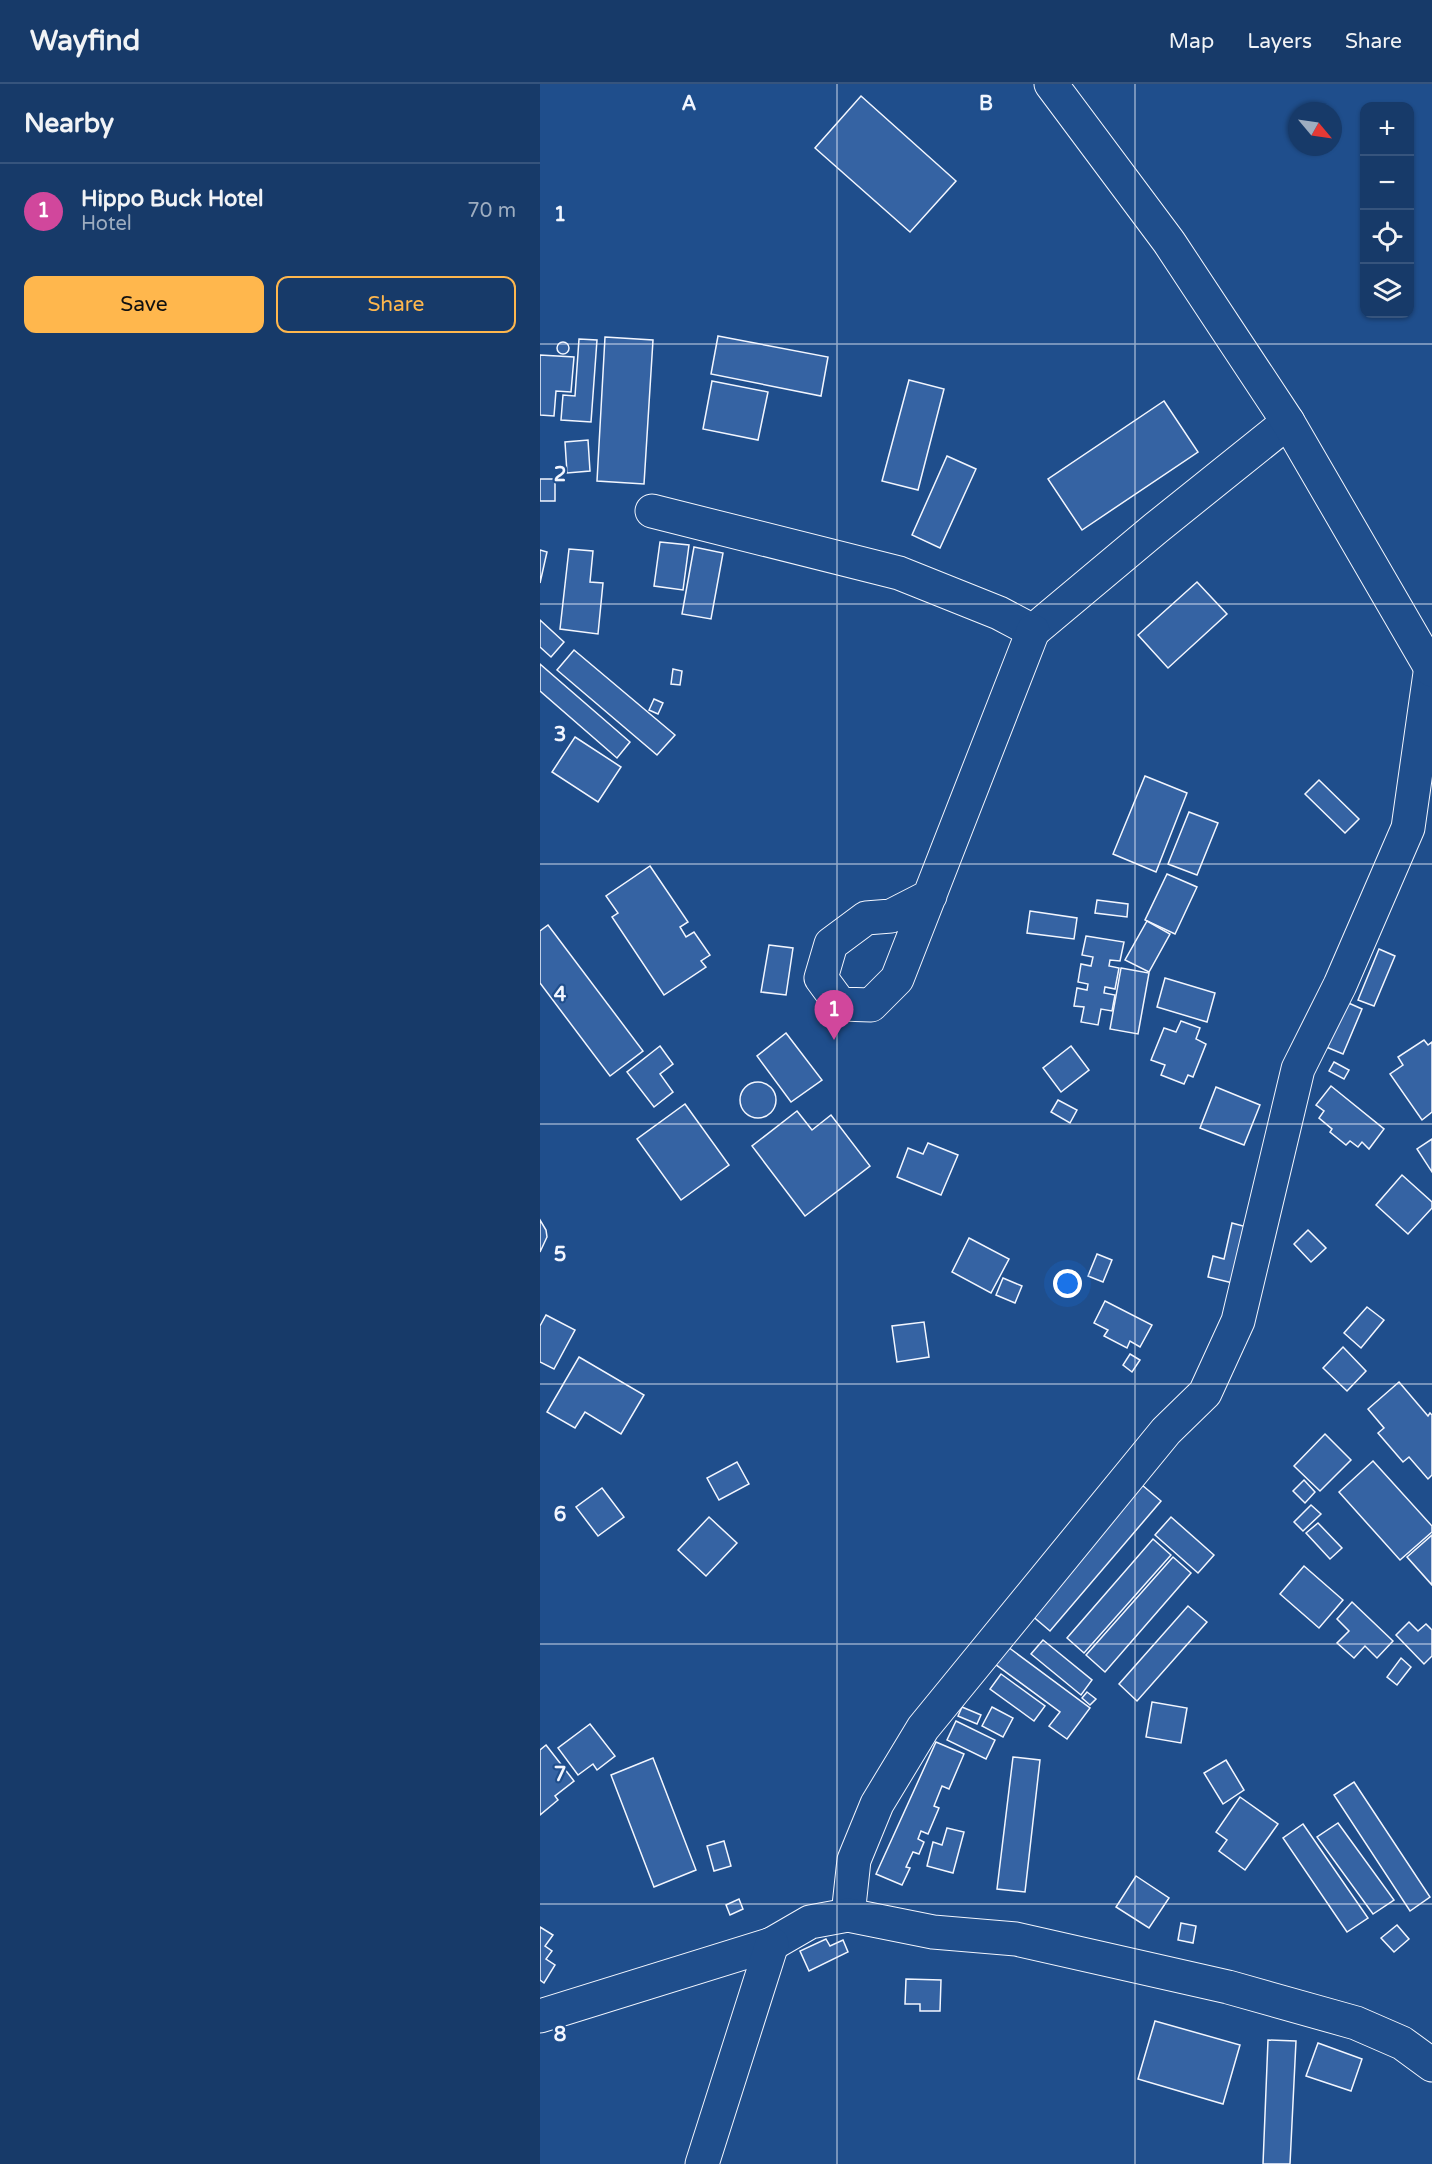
<!DOCTYPE html>
<html lang="en">
<head>
<meta charset="utf-8">
<style>
  body { margin:0; font-family:"Varela Round",sans-serif; background:#244571; color:#f1f3f6 }
  .controls { position:absolute; right:18px; top:18px; display:grid; overflow:hidden; border-radius:12px; box-shadow:0 2px 4px #0004 }
  .controls button { width:54px; height:54px; display:grid; place-items:center; padding:0; border:0; border-bottom:2px solid #36547d; background:#173a69; color:#f1f3f6; font:30px sans-serif }
  .compass { position:absolute; left:748px; top:18px; width:54px; height:54px; border-radius:50%; background:#173a69; box-shadow:0 2px 4px #0004; rotate:119deg }
  .you { position:absolute; left:528px; top:1200px; width:21px; height:21px; margin:-15px; border:4px solid #fff; border-radius:50%; background:#1a73e8; box-shadow:0 0 0 9px #1a73e833 }
  .badge { display:grid; place-items:center; width:39px; height:39px; border-radius:50%; background:#ffb74d; color:#fff; font-size:20px; font-weight:700 }
  .pin { position:absolute; translate:-50% -50px; filter:drop-shadow(0 2px 3px #0008) }
  .pin::after { content:''; position:absolute; top:32px; width:21px; height:18px; background:inherit; clip-path:polygon(0 0,100% 0,50% 100%) }
  .list { margin:0; padding:0; list-style:none }
  h2 { display:flex; justify-content:space-between; align-items:center; height:78px; margin:0; padding:0 24px; font-size:26px }
  h2 small { font-size:20px; font-weight:400; color:#9eadc0 }
  .list li { display:grid; grid-template-columns:39px 1fr auto; gap:18px; align-items:center; box-sizing:border-box; height:96px; padding:0 24px; border-top:2px solid #36547d }
  .list b { display:block; font-size:22px; white-space:nowrap }
  .list p { margin:0; font-size:20px; white-space:nowrap; color:#9eadc0 }
  .list em { font-size:20px; font-style:normal; color:#9eadc0 }
  .actions { display:flex; gap:12px; padding:18px 24px }
  .actions a { flex:1; padding:14px 0; border:2px solid #ffb74d; border-radius:12px; text-align:center; font-size:21px; color:#ffb74d }
  .actions .main { background:#ffb74d; color:#111 }
  .icon { flex:none; width:33px; height:33px; fill:none; stroke:currentColor; stroke-width:2; stroke-linecap:round; stroke-linejoin:round }
  .map { position:relative; flex:none; width:892px; height:2080px; overflow:hidden }
  header { display:flex; align-items:center; gap:36px; box-sizing:border-box; height:84px; padding:0 30px; background:#173a69; border-bottom:2px solid #36547d }
  header strong { font-size:28px }
  nav { display:flex; gap:33px; margin-inline-start:auto; font-size:21px }
  main { display:flex }
  aside { flex:1; background:#173a69 }
  .map>svg:first-child { display:block }
  .building { fill:#3563a3; stroke:#f2f6ff; stroke-width:1.5 }
  .lines { fill:none; stroke-linecap:round; stroke-linejoin:round }
  .minor-casing { stroke:#f2f6ff; stroke-width:35 }
  .highway-casing { stroke:#f2f6ff; stroke-width:35 }
  .minor { stroke:#1f4e8c; stroke-width:33 }
  .highway { stroke:#1f4e8c; stroke-width:33 }
  .grid { fill:none; stroke:#f2f6ff; stroke-width:1.5; stroke-opacity:0.55 }
  .grid-label { font-size:20px; text-anchor:middle; font-weight:bold; fill:#f2f6ff; stroke:#1f4e8c; stroke-width:4.5; stroke-linejoin:round; paint-order:stroke }
</style>
</head>
<body>
<header>
<strong>Wayfind</strong>
<nav><a>Map</a><a>Layers</a><a>Share</a></nav>
</header>
<main>
<aside>
<h2>Nearby<small></small></h2>
<ul class="list">
<li><span class="badge" style="background:#d1479c">1</span><div><b>Hippo Buck Hotel</b><p>Hotel</p></div><em>70 m</em></li>
</ul>
<div class="actions"><a class="main">Save</a><a>Share</a></div>
</aside>
<div class="map">
<svg width="892" height="2080" viewBox="0 0 892 2080">
  <rect width="100%" height="100%" fill="#1f4e8c"/>
  <g class="building">
    <polygon points="321,12 416,97 370,148 275,64"/>
    <polygon points="178,252 288,273 281,312 171,290"/>
    <polygon points="65,253 113,256 104,400 57,397"/>
    <polygon points="39,255 57,256 51,338 21,336 23,311 35,312"/>
    <circle cx="23" cy="264" r="6"/>
    <polygon points="0,271 34,273 31,308 16,307 14,332 0,331"/>
    <polygon points="369,296 404,305 378,406 342,397"/>
    <polygon points="172,297 228,308 218,356 163,345"/>
    <polygon points="624,317 658,368 542,446 508,395"/>
    <polygon points="48,356 50,387 27,389 25,358"/>
    <polygon points="407,372 436,385 400,464 372,451"/>
    <rect x="0" y="395" width="15" height="22"/>
    <polygon points="120,458 149,461 143,506 114,502"/>
    <polygon points="154,463 183,469 171,535 142,530"/>
    <polygon points="29,465 53,467 50,498 63,499 58,550 20,545"/>
    <polygon points="0,466 7,468 0,499"/>
    <polygon points="657,498 687,530 628,584 598,551"/>
    <polygon points="0,536 24,558 11,573 0,563"/>
    <polygon points="34,566 135,651 117,671 17,586"/>
    <polygon points="0,580 90,658 77,674 0,607"/>
    <polygon points="133,585 142,587 140,601 131,600"/>
    <polygon points="114,615 123,619 118,630 109,626"/>
    <polygon points="35,653 81,683 58,718 12,688"/>
    <polygon points="605,692 647,709 616,788 573,770"/>
    <polygon points="779,696 819,735 805,749 765,710"/>
    <polygon points="649,728 678,739 657,791 628,780"/>
    <polygon points="110,782 148,838 140,843 146,853 154,848 170,871 161,877 166,883 124,911 72,833 78,829 66,812"/>
    <polygon points="627,790 657,803 635,850 605,836"/>
    <polygon points="557,816 588,820 587,833 555,829"/>
    <polygon points="490,827 537,834 534,855 487,849"/>
    <polygon points="607,837 630,850 609,888 585,876"/>
    <polygon points="8,841 103,967 70,992 0,899 0,847"/>
    <polygon points="546,852 584,858 580,877 570,876 569,882 579,884 575,905 565,903 564,909 575,911 572,927 561,925 558,941 541,938 544,923 534,922 537,904 547,906 548,900 538,898 541,880 551,882 553,873 542,871"/>
    <polygon points="229,861 253,864 246,911 221,908"/>
    <polygon points="839,865 855,872 834,922 818,916"/>
    <polygon points="581,884 609,889 598,950 570,945"/>
    <polygon points="625,894 675,909 667,938 617,923"/>
    <polygon points="804,917 822,925 803,970 784,962"/>
    <polygon points="641,937 660,944 656,955 666,960 653,993 648,991 644,1000 621,991 625,981 611,976 624,944 636,948"/>
    <polygon points="246,949 282,996 251,1018 217,972"/>
    <polygon points="884,956 888,961 892,958 892,1028 882,1036 850,990 863,981 858,973"/>
    <polygon points="120,962 133,980 120,990 133,1008 114,1023 87,988"/>
    <polygon points="531,962 549,986 521,1008 503,984"/>
    <polygon points="794,978 809,986 804,995 789,987"/>
    <circle cx="218" cy="1016" r="18"/>
    <polygon points="791,1002 844,1045 829,1065 822,1058 818,1063 810,1057 806,1061 790,1048 792,1045 779,1034 784,1027 776,1021"/>
    <polygon points="676,1003 720,1021 704,1061 660,1044"/>
    <polygon points="518,1016 537,1026 530,1039 511,1028"/>
    <polygon points="145,1020 189,1081 141,1116 97,1055"/>
    <polygon points="257,1027 272,1046 291,1031 330,1082 265,1132 212,1062"/>
    <polygon points="892,1055 892,1088 877,1065"/>
    <polygon points="388,1059 418,1071 401,1111 357,1093 368,1064 383,1070"/>
    <polygon points="862,1091 892,1118 892,1124 868,1150 836,1121"/>
    <polygon points="0,1136 6,1146 7,1153 0,1168"/>
    <polygon points="692,1139 714,1145 701,1201 668,1193 673,1172 684,1175"/>
    <polygon points="768,1146 786,1164 771,1178 754,1160"/>
    <polygon points="429,1154 469,1175 451,1209 412,1188"/>
    <polygon points="557,1170 572,1176 563,1198 548,1192"/>
    <polygon points="463,1194 482,1202 475,1219 456,1211"/>
    <polygon points="565,1217 612,1241 600,1263 590,1257 587,1264 564,1252 568,1246 554,1239"/>
    <polygon points="827,1223 844,1236 821,1264 804,1249"/>
    <polygon points="6,1231 35,1246 14,1285 0,1278 0,1242"/>
    <polygon points="384,1238 389,1273 357,1278 352,1242"/>
    <polygon points="803,1263 826,1287 807,1307 783,1284"/>
    <polygon points="590,1270 600,1276 592,1288 583,1281"/>
    <polygon points="39,1273 104,1311 81,1350 45,1328 35,1344 7,1328"/>
    <polygon points="859,1298 888,1332 890,1329 892,1331 892,1391 888,1395 869,1373 863,1378 838,1349 844,1344 828,1325"/>
    <polygon points="785,1350 811,1376 780,1407 754,1382"/>
    <polygon points="833,1377 892,1442 892,1448 860,1476 799,1408"/>
    <polygon points="197,1378 209,1400 179,1416 167,1394"/>
    <polygon points="764,1396 775,1408 765,1419 753,1407"/>
    <polygon points="602,1401 621,1417 510,1547 490,1530"/>
    <polygon points="62,1404 84,1433 58,1452 36,1423"/>
    <polygon points="771,1421 781,1430 763,1447 754,1438"/>
    <polygon points="169,1433 197,1459 166,1492 138,1466"/>
    <polygon points="631,1433 674,1471 658,1489 615,1451"/>
    <polygon points="778,1439 802,1464 790,1475 766,1449"/>
    <polygon points="892,1451 892,1501 867,1473"/>
    <polygon points="613,1455 631,1471 544,1569 527,1554"/>
    <polygon points="633,1473 651,1489 565,1588 546,1571"/>
    <polygon points="764,1482 803,1516 779,1544 740,1510"/>
    <polygon points="812,1518 853,1557 837,1574 825,1562 814,1574 797,1559 809,1547 797,1535"/>
    <polygon points="648,1522 667,1538 597,1617 579,1600"/>
    <polygon points="869,1538 878,1547 886,1540 892,1546 892,1572 884,1580 856,1551"/>
    <polygon points="503,1556 552,1596 541,1611 491,1570"/>
    <polygon points="468,1563 550,1624 527,1655 509,1642 520,1628 455,1580"/>
    <polygon points="861,1574 871,1583 857,1601 847,1593"/>
    <polygon points="461,1590 505,1622 494,1637 450,1605"/>
    <polygon points="547,1608 556,1615 550,1621 542,1614"/>
    <polygon points="612,1618 647,1624 641,1659 606,1653"/>
    <polygon points="422,1623 441,1631 437,1640 418,1632"/>
    <polygon points="452,1623 473,1634 463,1653 442,1642"/>
    <polygon points="416,1637 455,1656 446,1675 407,1656"/>
    <polygon points="50,1640 75,1672 57,1686 53,1680 38,1691 18,1664"/>
    <polygon points="396,1658 424,1670 409,1705 402,1702 394,1722 399,1724 388,1750 381,1747 378,1755 384,1758 379,1770 373,1768 366,1783 370,1784 362,1801 336,1790"/>
    <polygon points="6,1661 34,1697 15,1712 18,1716 0,1731 0,1666"/>
    <polygon points="473,1673 500,1676 485,1808 457,1805"/>
    <polygon points="113,1674 156,1786 114,1803 71,1691"/>
    <polygon points="686,1676 704,1706 683,1720 664,1689"/>
    <polygon points="814,1698 890,1813 870,1827 794,1711"/>
    <polygon points="700,1713 738,1740 705,1786 679,1767 687,1756 676,1748"/>
    <polygon points="798,1739 854,1816 833,1830 777,1753"/>
    <polygon points="763,1740 828,1834 807,1848 743,1754"/>
    <polygon points="407,1744 424,1748 413,1789 387,1782 393,1758 402,1761"/>
    <polygon points="184,1757 191,1782 174,1787 167,1762"/>
    <polygon points="596,1792 629,1814 609,1844 576,1823"/>
    <polygon points="199,1815 203,1825 190,1831 186,1821"/>
    <polygon points="641,1839 656,1842 653,1859 638,1856"/>
    <polygon points="857,1841 869,1855 854,1868 841,1854"/>
    <polygon points="0,1843 13,1851 5,1862 12,1867 6,1875 15,1881 4,1899 0,1896"/>
    <polygon points="286,1855 290,1862 303,1856 308,1868 269,1887 260,1867"/>
    <polygon points="366,1895 401,1896 400,1927 380,1927 380,1920 365,1920"/>
    <polygon points="615,1937 700,1961 683,2020 598,1995"/>
    <polygon points="728,1956 756,1957 750,2080 723,2080"/>
    <polygon points="778,1959 822,1975 811,2007 766,1992"/>
  </g>
  <g class="lines">
    <g class="minor-casing">
      <g id="minor">
        <polyline points="112,427 359,489 459,529 493,547 616,444 748,338"/>
        <polyline points="390,812 351,832 326,834 291,860 281,894 300,920 331,921 357,895 493,547"/>
        <polyline points="308,1831 314,1776 337,1720 383,1644 626,1347 665,1309 698,1237 758,985 800,901 868,744 892,575"/>
        <polyline points="0,1932 232,1860 270,1838 308,1831 393,1848 476,1855 688,1903 816,1939 862,1959 892,1981"/>
        <polyline points="162,2080 232,1860"/>
      </g>
    </g>
    <g class="highway-casing">
      <polyline id="highway" points="511,0 629,158 748,338 892,586"/>
    </g>
    <use href="#minor" class="minor"/>
    <use href="#highway" class="highway"/>
  </g>
  <path class="grid" d="M297,0V2080M595,0V2080M0,260H892M0,520H892M0,780H892M0,1040H892M0,1300H892M0,1560H892M0,1820H892"/>
  <g class="grid-label">
    <text x="149" y="26">A</text>
    <text x="446" y="26">B</text>
    <text x="20" y="137">1</text>
    <text x="20" y="397">2</text>
    <text x="20" y="657">3</text>
    <text x="20" y="917">4</text>
    <text x="20" y="1177">5</text>
    <text x="20" y="1437">6</text>
    <text x="20" y="1697">7</text>
    <text x="20" y="1957">8</text>
  </g>
</svg>
<div class="controls">
<button>+</button>
<button>−</button>
<button><svg class="icon" aria-label="locate" viewBox="0 0 24 24"><circle cx="12" cy="12" r="6"/><path d="M12 2v4M12 18v4M2 12h4M18 12h4"/></svg></button>
<button><svg class="icon" aria-label="layers" viewBox="0 0 24 24"><path d="M12 4l9 5-9 5-9-5zM3 14l9 5 9-5"/></svg></button>
</div>
<svg class="compass" viewBox="-18 -18 36 36"><path d="M0-13l5 13h-10z" fill="#e53935"/><path d="M0 13l5-13h-10z" fill="#9eadc0"/></svg>
<div class="you"></div>
<div class="pin badge" style="left:294px;top:956px;background:#d1479c">1</div>
</div>
</main>
</body>
</html>
